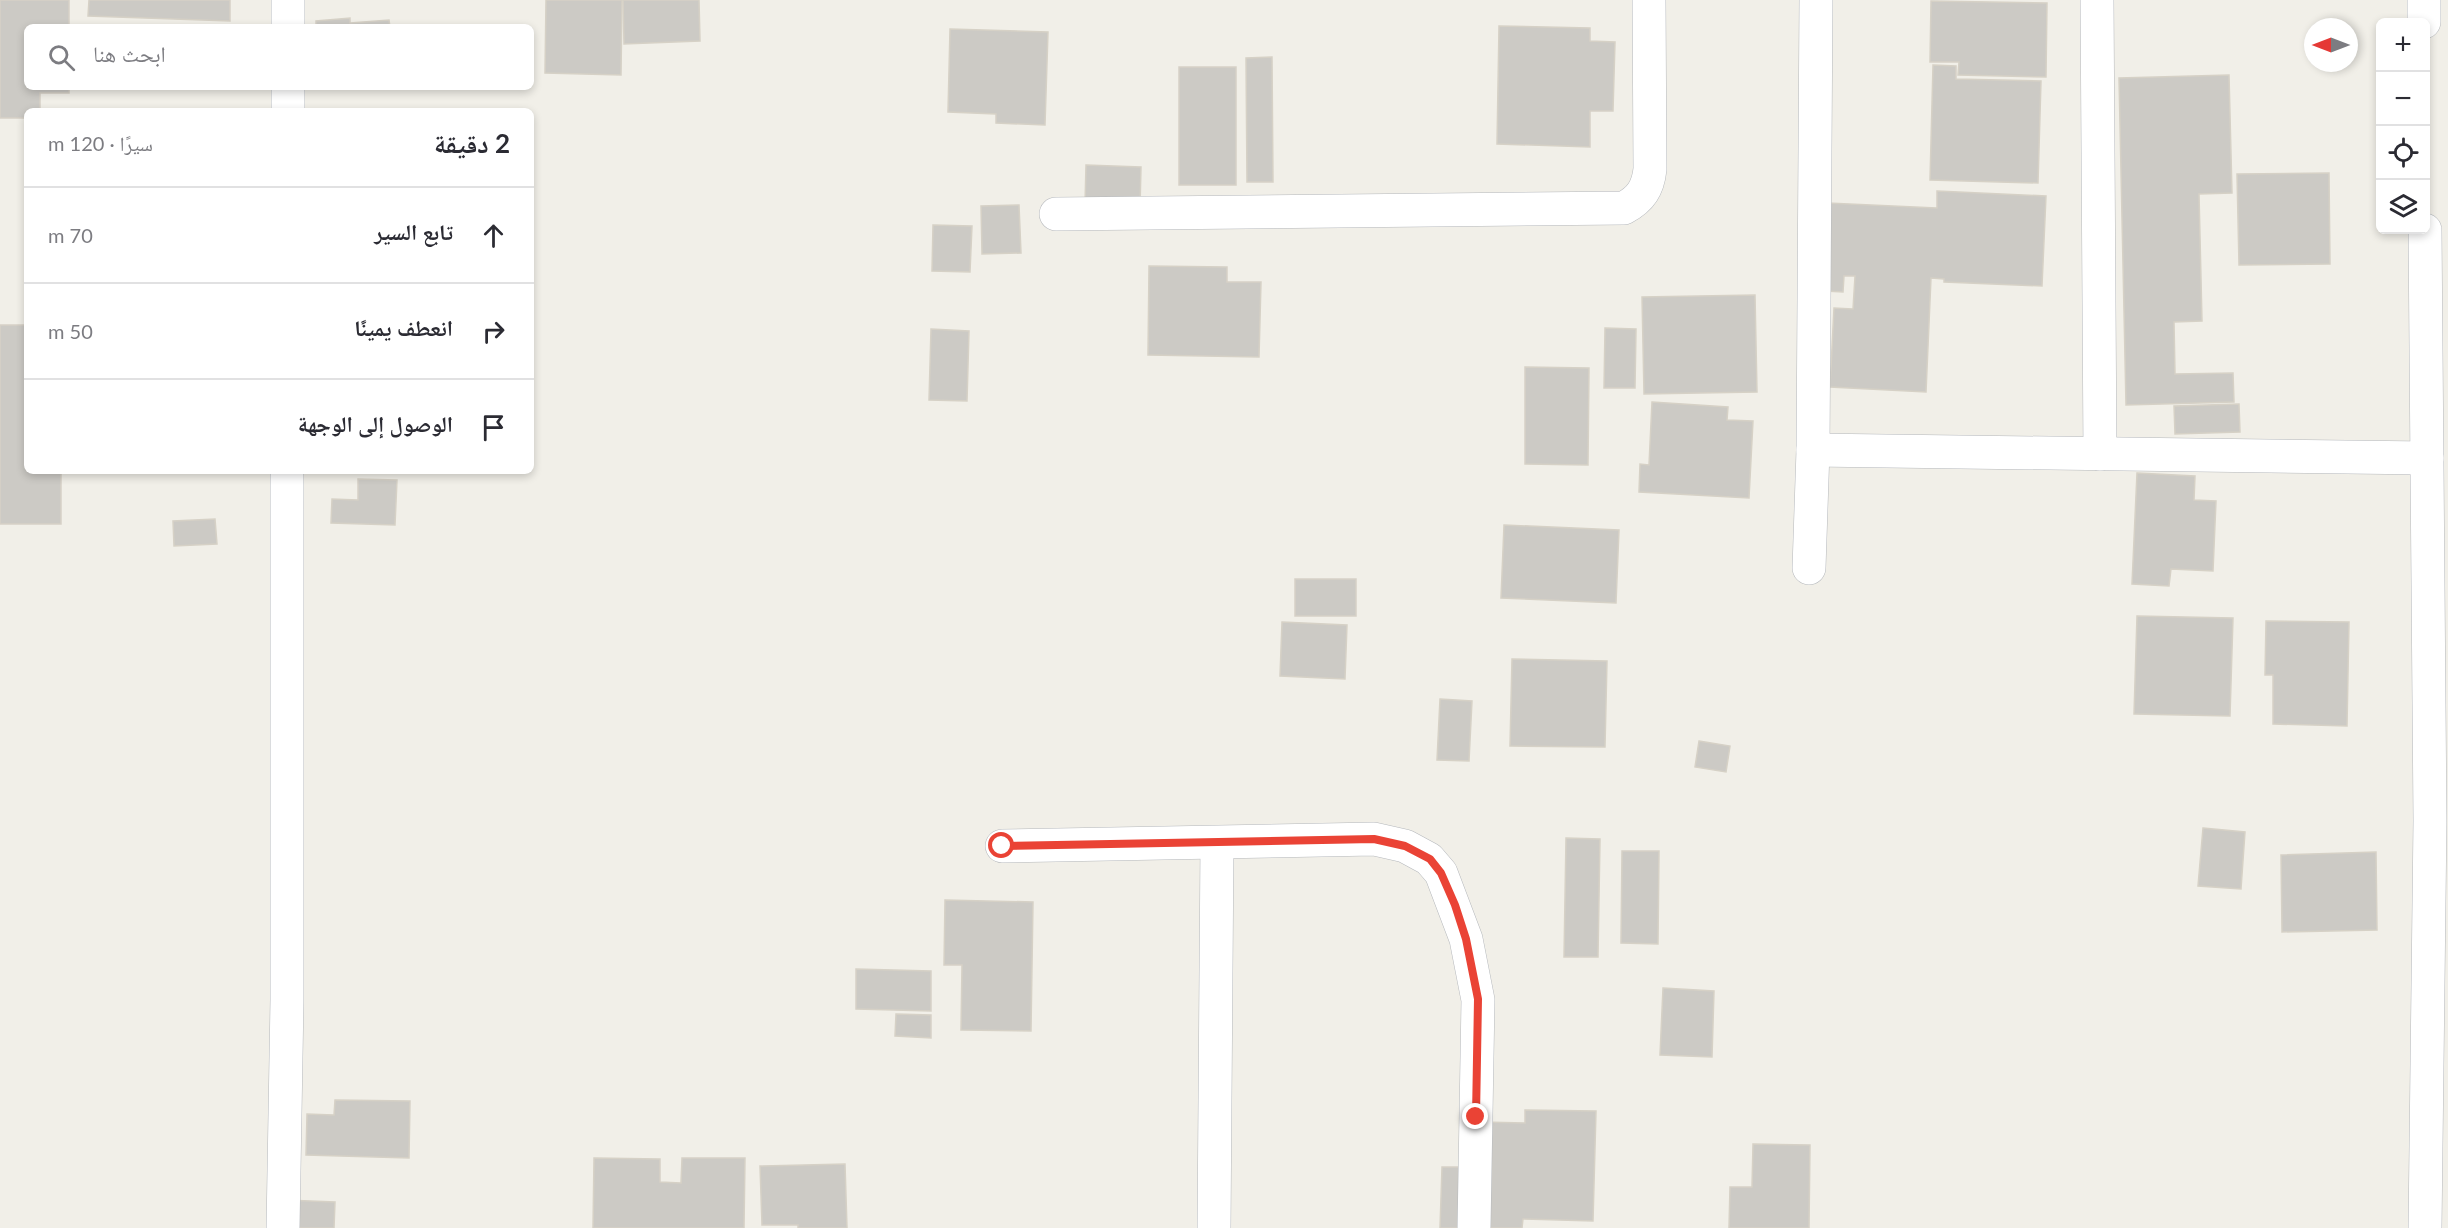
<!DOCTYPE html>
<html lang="ar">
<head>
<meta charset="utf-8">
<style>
  body { margin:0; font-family:Lato,"Noto Naskh Arabic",sans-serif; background:#f7f7f7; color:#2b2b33; direction:rtl }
  .controls { position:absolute; right:18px; top:18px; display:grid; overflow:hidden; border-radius:9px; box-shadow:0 3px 9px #0003 }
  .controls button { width:54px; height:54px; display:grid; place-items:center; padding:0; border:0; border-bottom:2px solid #e1e1e2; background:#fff; color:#2b2b33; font:30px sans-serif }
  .compass { position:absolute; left:2304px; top:18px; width:54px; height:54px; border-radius:50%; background:#fff; box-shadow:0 3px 9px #0003; rotate:270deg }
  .stop { position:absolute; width:18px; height:18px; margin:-14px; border:4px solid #ea4335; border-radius:50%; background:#fff }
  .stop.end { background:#ea4335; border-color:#fff; box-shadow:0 2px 6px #0008 }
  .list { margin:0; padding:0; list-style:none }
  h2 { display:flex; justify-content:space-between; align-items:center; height:78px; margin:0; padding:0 24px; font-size:26px }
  h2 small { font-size:20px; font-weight:400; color:#7c7c81 }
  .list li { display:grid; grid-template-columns:39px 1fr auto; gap:18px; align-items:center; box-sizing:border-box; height:96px; padding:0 24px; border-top:2px solid #e1e1e2 }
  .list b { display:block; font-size:22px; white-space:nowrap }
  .list em { font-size:20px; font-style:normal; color:#7c7c81 }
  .icon { flex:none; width:33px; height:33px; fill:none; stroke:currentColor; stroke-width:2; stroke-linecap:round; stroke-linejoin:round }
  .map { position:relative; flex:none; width:2448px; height:1228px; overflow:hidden; direction:ltr }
  .search { position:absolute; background:#fff; box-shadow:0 3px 9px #0003; left:24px; top:24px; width:510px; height:66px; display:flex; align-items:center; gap:15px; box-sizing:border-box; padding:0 21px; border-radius:9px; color:#7c7c81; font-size:22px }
  .panel { position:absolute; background:#fff; box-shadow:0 3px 9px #0003; left:24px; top:108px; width:510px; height:366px; border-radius:9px; direction:rtl }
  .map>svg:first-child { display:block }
  .building { fill:#cccac5; stroke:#d6d1c6; stroke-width:1.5 }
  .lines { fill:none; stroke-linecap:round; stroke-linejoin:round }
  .minor-casing { stroke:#b5b8bc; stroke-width:34 }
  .minor { stroke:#fff; stroke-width:33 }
  .route { stroke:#ea4335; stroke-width:8 }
</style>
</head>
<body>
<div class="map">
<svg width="2448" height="1228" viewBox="0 0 2448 1228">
  <rect width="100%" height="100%" fill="#f1efe8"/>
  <g class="building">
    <polygon points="0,0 69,0 69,27 27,27 27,87 69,87 69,93 40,93 40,111 27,111 27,118 0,118"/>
    <polygon points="89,0 230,0 230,21 88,16"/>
    <polygon points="546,0 622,0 621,75 545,73"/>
    <polygon points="623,0 699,0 700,41 624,44"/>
    <polygon points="1931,1 2047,3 2046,77 1958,75 1959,62 1930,62"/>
    <polygon points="350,18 350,23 389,20 390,27 316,27 316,21"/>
    <polygon points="1499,26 1590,28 1590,41 1615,42 1613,111 1590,111 1590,147 1497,144"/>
    <polygon points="950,29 1048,32 1045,125 996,123 996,114 948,112"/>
    <polygon points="1272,57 1273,182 1247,182 1246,58"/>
    <polygon points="1933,65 1956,66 1956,79 2041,81 2038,183 1930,180"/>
    <rect x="1179" y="67" width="57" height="118"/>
    <polygon points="2229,75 2232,193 2199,194 2202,321 2174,322 2175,374 2233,373 2234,402 2126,405 2119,78"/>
    <polygon points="1086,165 1141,167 1140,207 1085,204"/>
    <polygon points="2329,173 2330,264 2239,265 2237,174"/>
    <polygon points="1937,191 2046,196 2042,286 1944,282 1944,279 1931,278 1926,392 1830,387 1834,308 1853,309 1855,276 1844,276 1843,292 1825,291 1828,203 1937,208"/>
    <polygon points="1019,205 1021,253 982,254 981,206"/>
    <polygon points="933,225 972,226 970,272 932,271"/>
    <polygon points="1149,266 1227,267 1227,282 1261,282 1259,357 1148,355"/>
    <polygon points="1755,295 1757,392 1644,394 1642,297"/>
    <polygon points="0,325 27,325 27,471 61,471 61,524 0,524"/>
    <polygon points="1605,328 1636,329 1635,388 1604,388"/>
    <polygon points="931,329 969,331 967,401 929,400"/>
    <polygon points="1525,367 1589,368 1588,465 1525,464"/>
    <polygon points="1652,402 1728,407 1727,420 1753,421 1749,498 1639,492 1640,464 1649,465"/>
    <polygon points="2239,404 2240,432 2175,434 2174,406"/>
    <polygon points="2137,473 2195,476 2194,500 2216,501 2213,571 2171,569 2169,586 2132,584"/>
    <polygon points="358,479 397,480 395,525 331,523 332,499 358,500"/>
    <polygon points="215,519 217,544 174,546 173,521"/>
    <polygon points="1504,525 1619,530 1616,603 1501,598"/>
    <rect x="1295" y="579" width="61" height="37"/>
    <polygon points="2137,616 2233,618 2230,716 2134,714"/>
    <polygon points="2266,621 2349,622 2347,726 2273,724 2273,675 2265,675"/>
    <polygon points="1282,622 1347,625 1345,679 1280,676"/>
    <polygon points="1512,659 1607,661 1605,747 1510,746"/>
    <polygon points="1440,699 1472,701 1469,761 1437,760"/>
    <polygon points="1699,741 1730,746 1726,772 1695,767"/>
    <polygon points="2203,828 2245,832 2241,889 2198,886"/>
    <polygon points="1566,838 1600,839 1598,957 1564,957"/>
    <polygon points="1622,851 1659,851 1658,944 1621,943"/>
    <polygon points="2376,852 2377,930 2282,932 2281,855"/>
    <polygon points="945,900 1033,902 1031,1031 961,1030 962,965 944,965"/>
    <polygon points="856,969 931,971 931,1011 856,1009"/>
    <polygon points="1663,988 1714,991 1712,1057 1660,1055"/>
    <polygon points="896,1014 931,1015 931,1038 895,1036"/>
    <polygon points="335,1100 410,1101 409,1158 306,1155 307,1114 334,1115"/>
    <polygon points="1525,1110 1596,1111 1593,1221 1523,1219 1522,1228 1440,1228 1442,1167 1481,1167 1482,1122 1525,1123"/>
    <polygon points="1753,1144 1810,1145 1809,1228 1729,1228 1730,1187 1752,1187"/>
    <polygon points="594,1158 660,1159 660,1182 681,1183 682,1158 745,1158 744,1228 593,1228"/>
    <polygon points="845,1164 847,1228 798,1228 798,1225 762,1225 760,1166"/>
    <polygon points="285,1200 335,1202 334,1228 284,1228"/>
  </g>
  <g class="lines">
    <g class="minor-casing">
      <g id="minor">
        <polyline points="2097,0 2100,454"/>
        <polyline points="2424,0 2424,22"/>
        <polyline points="288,27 288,0"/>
        <polyline points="288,111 288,87"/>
        <path d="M1056,214L1624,208C1641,199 1648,188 1650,169L1649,0"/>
        <polyline points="1813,450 2427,458"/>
        <polyline points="1809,568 1813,450 1816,0"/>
        <polyline points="1002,846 1374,839 1405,846 1429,859 1441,873 1466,939 1478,1000 1474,1228"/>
        <polyline points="283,1228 287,1000 287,471"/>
        <polyline points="1214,1228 1217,844"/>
        <polyline points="2425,1228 2430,821 2425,230"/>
      </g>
    </g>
    <use href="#minor" class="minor"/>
  </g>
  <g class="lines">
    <polyline class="route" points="1002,846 1374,839 1405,846 1430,859 1441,873 1455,905 1466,939 1478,999 1476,1117"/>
  </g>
</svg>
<div class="controls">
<button>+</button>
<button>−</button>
<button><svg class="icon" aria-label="locate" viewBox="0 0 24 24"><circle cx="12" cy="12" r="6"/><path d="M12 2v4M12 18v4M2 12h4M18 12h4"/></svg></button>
<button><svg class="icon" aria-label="layers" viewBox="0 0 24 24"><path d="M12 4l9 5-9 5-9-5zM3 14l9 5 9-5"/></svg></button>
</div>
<svg class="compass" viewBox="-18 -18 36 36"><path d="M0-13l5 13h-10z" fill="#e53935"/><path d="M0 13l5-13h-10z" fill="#7c7c81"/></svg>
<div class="stop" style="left:1002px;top:846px"></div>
<div class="stop end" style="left:1476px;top:1117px"></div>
<div class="search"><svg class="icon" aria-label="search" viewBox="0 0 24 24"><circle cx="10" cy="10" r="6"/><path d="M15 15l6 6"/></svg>ابحث هنا</div>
<section class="panel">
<h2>2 دقيقة<small>سيرًا · 120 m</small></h2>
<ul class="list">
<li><svg class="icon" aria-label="ahead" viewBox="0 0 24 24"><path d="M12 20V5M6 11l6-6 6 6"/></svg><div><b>تابع السير</b></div><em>70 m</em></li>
<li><svg class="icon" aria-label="right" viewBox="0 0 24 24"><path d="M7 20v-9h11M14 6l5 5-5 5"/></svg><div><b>انعطف يمينًا</b></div><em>50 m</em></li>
<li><svg class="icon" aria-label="arrive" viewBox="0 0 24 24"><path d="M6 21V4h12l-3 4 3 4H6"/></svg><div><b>الوصول إلى الوجهة</b></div></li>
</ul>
</section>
</div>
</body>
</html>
